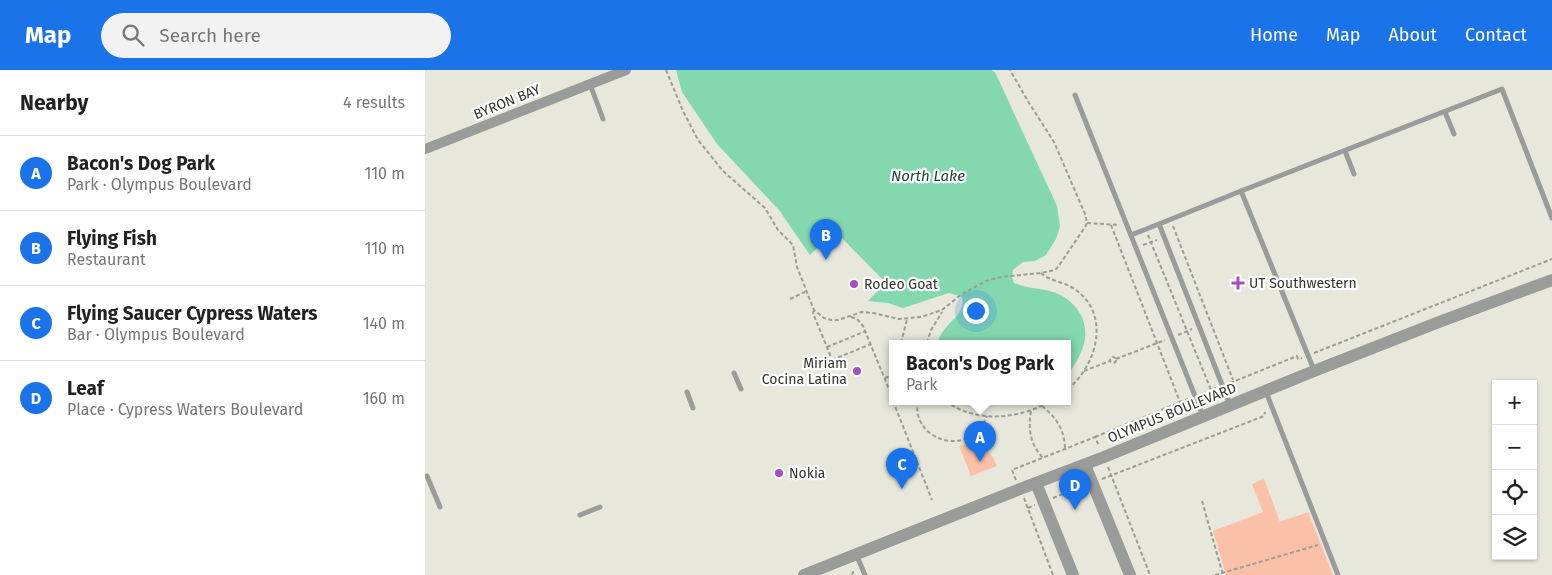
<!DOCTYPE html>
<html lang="en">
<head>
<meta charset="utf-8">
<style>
  body { margin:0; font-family:"Fira Sans",sans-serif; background:#f2f2f2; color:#222 }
  .controls { position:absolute; right:15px; bottom:15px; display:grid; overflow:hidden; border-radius:0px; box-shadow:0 1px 4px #0004 }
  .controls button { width:45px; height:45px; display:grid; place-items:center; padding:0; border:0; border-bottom:1px solid #e0e0e0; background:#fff; color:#222; font:25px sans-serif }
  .you { position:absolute; left:550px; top:240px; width:18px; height:18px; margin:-12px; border:4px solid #fff; border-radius:50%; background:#1a73e8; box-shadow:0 0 0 8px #1a73e833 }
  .badge { display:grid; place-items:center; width:32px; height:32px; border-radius:50%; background:#1a73e8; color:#fff; font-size:16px; font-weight:700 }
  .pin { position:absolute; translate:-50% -41px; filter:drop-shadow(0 1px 2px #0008) }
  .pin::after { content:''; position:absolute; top:26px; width:18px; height:15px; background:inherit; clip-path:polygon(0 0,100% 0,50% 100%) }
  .popup { position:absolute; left:464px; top:270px; width:182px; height:65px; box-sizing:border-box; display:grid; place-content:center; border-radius:0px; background:#fff; filter:drop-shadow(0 1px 4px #0005); font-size:16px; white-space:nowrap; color:#767676 }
  .popup b { font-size:19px; color:#222 }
  .popup::after { content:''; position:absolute; left:50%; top:100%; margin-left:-10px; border:10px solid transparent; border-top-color:#fff }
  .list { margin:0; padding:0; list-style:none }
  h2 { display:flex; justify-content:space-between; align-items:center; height:65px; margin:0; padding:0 20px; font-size:21px }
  h2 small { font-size:16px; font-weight:400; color:#767676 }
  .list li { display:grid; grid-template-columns:32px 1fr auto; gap:15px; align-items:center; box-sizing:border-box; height:75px; padding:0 20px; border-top:1px solid #e0e0e0 }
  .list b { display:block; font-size:19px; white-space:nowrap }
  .list p { margin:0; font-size:16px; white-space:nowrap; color:#767676 }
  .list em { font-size:16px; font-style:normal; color:#767676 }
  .icon { flex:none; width:28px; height:28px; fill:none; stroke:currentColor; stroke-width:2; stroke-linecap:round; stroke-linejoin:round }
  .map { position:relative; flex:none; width:1127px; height:505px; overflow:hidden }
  header { display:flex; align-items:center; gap:30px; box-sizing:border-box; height:70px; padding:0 25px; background:#1a73e8; color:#fff }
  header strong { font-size:24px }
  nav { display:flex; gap:28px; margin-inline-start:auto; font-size:18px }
  .search { width:350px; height:45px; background:#f2f2f2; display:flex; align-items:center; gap:12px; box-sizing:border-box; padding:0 18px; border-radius:28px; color:#767676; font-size:19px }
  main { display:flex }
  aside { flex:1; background:#fff }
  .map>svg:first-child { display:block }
  .green { fill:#fac1a8 }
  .water { fill:#84d8b0 }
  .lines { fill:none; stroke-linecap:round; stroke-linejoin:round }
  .path { stroke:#9d9c94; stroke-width:2; stroke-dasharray:4 2.5; stroke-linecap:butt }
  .service { stroke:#999c98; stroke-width:5 }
  .minor { stroke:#999c98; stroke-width:10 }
  .tertiary { stroke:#999c98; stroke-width:12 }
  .poi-dot { fill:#a350bf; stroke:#fff; stroke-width:2 }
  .labels { text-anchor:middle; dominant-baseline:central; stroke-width:4.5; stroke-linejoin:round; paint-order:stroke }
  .street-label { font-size:14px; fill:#343430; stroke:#fff }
  .poi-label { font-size:14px; fill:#343430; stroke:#fff; text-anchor:start }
  .water-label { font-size:15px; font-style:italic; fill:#1d4232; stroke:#fff }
</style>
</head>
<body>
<header>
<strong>Map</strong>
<div class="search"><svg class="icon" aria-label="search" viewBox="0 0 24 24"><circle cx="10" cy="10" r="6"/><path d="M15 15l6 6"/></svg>Search here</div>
<nav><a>Home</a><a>Map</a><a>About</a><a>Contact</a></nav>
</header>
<main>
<aside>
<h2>Nearby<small>4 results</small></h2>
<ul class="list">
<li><span class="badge">A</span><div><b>Bacon's Dog Park</b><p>Park · Olympus Boulevard</p></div><em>110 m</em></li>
<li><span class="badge">B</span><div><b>Flying Fish</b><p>Restaurant</p></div><em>110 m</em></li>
<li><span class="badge">C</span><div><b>Flying Saucer Cypress Waters</b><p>Bar · Olympus Boulevard</p></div><em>140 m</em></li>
<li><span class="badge">D</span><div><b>Leaf</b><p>Place · Cypress Waters Boulevard</p></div><em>160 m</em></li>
</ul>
</aside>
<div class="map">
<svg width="1127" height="505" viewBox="0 0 1127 505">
  <rect width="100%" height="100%" fill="#e8e7dc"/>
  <g class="green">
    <path d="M544,373C560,375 566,382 572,396L546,406L534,376Z"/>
    <polygon points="839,409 855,452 883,442 908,505 801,505 788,461 838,442 827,414"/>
  </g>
  <path class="water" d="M251,0H566L570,2L632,136L635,156L631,169L621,185L610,191L598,192L588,200L587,207L589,213C603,219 618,218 631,223C653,232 666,254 658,277C655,287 649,296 643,304L642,273H513C516,254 542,246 537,227L524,223L478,238L463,233L443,231L461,213L410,161L385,185L354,140L292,74L257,22Z"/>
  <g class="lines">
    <g class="path">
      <polyline points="241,0 258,41 273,70 298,101 340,138 353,160 368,175 372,197 389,240 399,248 406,250 413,250 437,242 448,243 474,249 496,247 517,240 537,224 561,211 576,207 616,203 630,200 633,197 660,157 662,153 660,144 629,72 604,33 585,0"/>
      <polyline points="662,153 694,155"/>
      <polyline points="686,155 755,332"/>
      <polyline points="748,156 808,310"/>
      <polyline points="723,165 786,320"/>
      <polyline points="718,175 732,170"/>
      <path d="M616,203C624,211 641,212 651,220C686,246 672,295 642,320"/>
      <polyline points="365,229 382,221"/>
      <polyline points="389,240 388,243 408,292 392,298"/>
      <polyline points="426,247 432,249 438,256 468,329"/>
      <polyline points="753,265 767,259"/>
      <polyline points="476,273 482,249"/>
      <polyline points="502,273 506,260 517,242"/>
      <polyline points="402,277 441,261"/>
      <polyline points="889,283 1127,189"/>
      <circle cx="688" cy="290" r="3"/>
      <polyline points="691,289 740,270"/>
      <polyline points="407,290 446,274"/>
      <polyline points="659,301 685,291"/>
      <polyline points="460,308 468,305"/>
      <polyline points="805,313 872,286 873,289 877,288"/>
      <polyline points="777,324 791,318"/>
      <polyline points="468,331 507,430"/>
      <path d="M493,331C486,363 528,384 551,362C557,358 559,352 562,346"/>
      <path d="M521,331C551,354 595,349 626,331"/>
      <path d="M617,336C632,348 640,361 640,380"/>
      <path d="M606,341C603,359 605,374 618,388"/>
      <polyline points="670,367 763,329"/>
      <polyline points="683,397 725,505"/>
      <polyline points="677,409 839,346 840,342"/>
      <polyline points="591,410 587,400 670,367 674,376"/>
      <polyline points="599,428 628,505"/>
      <polyline points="628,428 656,417"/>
      <polyline points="777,431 798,505"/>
      <polyline points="603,438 610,435"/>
      <polyline points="427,505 429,499"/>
      <polyline points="790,505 893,475"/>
    </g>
    <g class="service">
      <polyline points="165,14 178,49"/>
      <polyline points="650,25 778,346"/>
      <polyline points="1020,42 1029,64"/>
      <polyline points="920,81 929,104"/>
      <polyline points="706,165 734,154"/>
      <polyline points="889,300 816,121 1077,19 1127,148"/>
      <polyline points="309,303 316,319"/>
      <polyline points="262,322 268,338"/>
      <polyline points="841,322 913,505"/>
      <polyline points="805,335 734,154 816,121"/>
      <polyline points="2,406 15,437"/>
      <polyline points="155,445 175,437"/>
      <polyline points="431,484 440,505"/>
    </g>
    <polyline class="minor" points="0,79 201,0"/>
    <g class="tertiary">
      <polyline points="660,395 705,505"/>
      <polyline points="611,413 648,505"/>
      <polyline points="379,505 595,419 679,387 889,301 1014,252 1127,210"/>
    </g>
  </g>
  <g class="poi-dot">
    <path d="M810.5 205.5h5v5h5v5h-5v5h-5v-5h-5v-5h5z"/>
    <circle cx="429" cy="214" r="5"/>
    <circle cx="432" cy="301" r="5"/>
    <circle cx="354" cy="403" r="5"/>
  </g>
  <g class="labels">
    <g class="street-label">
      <text transform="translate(82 32) rotate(-22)">BYRON BAY</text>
      <text transform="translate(747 343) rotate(-22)">OLYMPUS BOULEVARD</text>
    </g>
    <g class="poi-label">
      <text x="824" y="213">UT Southwestern</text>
      <text x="439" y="214">Rodeo Goat</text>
      <text x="422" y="293" text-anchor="end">Miriam<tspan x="422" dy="16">Cocina Latina</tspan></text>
      <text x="364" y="403">Nokia</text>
    </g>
    <g class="water-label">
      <text x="503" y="106">North Lake</text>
    </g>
  </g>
</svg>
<div class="controls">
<button>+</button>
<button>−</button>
<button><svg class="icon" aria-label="locate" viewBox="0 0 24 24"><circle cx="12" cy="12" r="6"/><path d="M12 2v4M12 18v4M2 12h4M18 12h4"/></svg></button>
<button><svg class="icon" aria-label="layers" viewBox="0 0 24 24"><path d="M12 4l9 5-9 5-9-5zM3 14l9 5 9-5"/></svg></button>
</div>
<div class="you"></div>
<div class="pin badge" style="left:555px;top:392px">A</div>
<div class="popup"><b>Bacon's Dog Park</b>Park</div>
<div class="pin badge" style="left:401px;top:190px">B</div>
<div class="pin badge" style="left:477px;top:419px">C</div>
<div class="pin badge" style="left:650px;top:440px">D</div>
</div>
</main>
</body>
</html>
